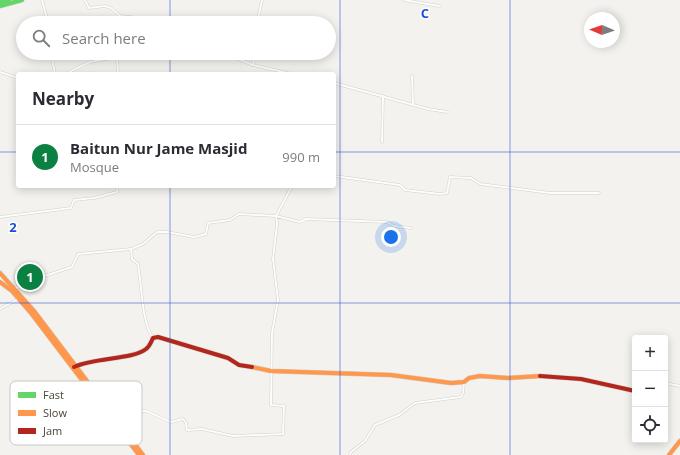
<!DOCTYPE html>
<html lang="en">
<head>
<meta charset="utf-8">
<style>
  body { margin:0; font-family:"Open Sans",sans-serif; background:#f2f2f3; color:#2b2b33 }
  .controls { position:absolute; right:12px; bottom:12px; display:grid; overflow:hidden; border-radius:4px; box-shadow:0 2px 10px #0003 }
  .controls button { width:36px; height:36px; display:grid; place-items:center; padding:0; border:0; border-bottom:1px solid #e1e1e2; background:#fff; color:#2b2b33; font:20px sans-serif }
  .compass { position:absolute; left:584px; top:12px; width:36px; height:36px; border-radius:50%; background:#fff; box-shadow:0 2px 10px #0003; rotate:272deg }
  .you { position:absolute; left:391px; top:237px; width:14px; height:14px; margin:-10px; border:3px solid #fff; border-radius:50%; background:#1a73e8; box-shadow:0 0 0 6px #1a73e833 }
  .badge { display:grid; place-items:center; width:26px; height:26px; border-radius:50%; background:#0b8043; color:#fff; font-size:13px; font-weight:700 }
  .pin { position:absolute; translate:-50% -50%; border:2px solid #fff; box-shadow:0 1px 4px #0006 }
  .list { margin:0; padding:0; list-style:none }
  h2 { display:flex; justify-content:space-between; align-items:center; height:52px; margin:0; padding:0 16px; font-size:17px }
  h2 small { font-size:13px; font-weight:400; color:#7c7c81 }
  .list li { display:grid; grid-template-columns:26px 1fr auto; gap:12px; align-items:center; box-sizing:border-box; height:64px; padding:0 16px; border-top:1px solid #e1e1e2 }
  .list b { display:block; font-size:15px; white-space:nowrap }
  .list p { margin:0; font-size:13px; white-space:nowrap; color:#7c7c81 }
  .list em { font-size:13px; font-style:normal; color:#7c7c81 }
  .icon { flex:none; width:22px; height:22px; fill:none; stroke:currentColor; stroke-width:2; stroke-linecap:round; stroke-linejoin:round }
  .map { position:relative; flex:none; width:680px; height:455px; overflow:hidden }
  .search { position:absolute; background:#fff; box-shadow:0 2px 10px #0003; left:16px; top:16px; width:320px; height:44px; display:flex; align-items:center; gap:10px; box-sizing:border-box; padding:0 14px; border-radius:22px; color:#7c7c81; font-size:15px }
  .panel { position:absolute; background:#fff; box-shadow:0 2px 10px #0003; left:16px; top:72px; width:320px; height:116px; border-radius:4px }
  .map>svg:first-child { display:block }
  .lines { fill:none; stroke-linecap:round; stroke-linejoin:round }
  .street-casing { stroke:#d2d0cb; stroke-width:3 }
  .fast-casing { stroke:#d3cfc5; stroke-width:5 }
  .slow-casing { stroke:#d3cfc5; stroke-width:5 }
  .jam-casing { stroke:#d3cfc5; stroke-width:5 }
  .street { stroke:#fdfdfc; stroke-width:2 }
  .fast { stroke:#63d668; stroke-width:4 }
  .slow { stroke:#ff974d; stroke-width:4 }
  .jam { stroke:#b3261e; stroke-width:4 }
  .grid { fill:none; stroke:#1d4ed8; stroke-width:1; stroke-opacity:0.55 }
  .key { fill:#fff; stroke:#c9c7c4; stroke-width:1 }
  .key-label { font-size:11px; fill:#4b4439 }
  .grid-label { font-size:13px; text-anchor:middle; font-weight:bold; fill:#1d4ed8; stroke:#fff; stroke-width:3; stroke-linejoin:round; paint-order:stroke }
</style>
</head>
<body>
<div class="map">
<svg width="680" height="455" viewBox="0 0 680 455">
  <rect width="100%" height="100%" fill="#f4f2ee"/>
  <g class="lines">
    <g class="street-casing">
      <g id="street">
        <polyline points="42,0 48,23"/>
        <polyline points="85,0 89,8 105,6 111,8 120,16 139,18 151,23"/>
        <polyline points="404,0 439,6"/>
        <polyline points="116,23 120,16"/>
        <polyline points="257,23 262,0"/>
        <polyline points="51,53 55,74"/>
        <polyline points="117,53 117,57"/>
        <polyline points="224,53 253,65 292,74"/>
        <polyline points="253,65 255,53"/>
        <polyline points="0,72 18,78"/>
        <polyline points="65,74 90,62 117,57 118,74"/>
        <polyline points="412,76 413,104"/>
        <polyline points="334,83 428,109 447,112"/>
        <polyline points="18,121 18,129"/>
        <polyline points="382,142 383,96"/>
        <polyline points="334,176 400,185 405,190 440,194 447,193 450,177 471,178 480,184 550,193 599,193"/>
        <polyline points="0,217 71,208 74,200 94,198 117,192 118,186"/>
        <path d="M131,249L132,259L138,264L139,271C142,291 142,322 153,338"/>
        <polyline points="14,289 32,280 72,267 78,254 131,249 143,244 157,232 167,232 194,237 206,234 208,223 230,220 239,214 276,216 292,186"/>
        <polyline points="0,309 18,299"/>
        <polyline points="665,383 680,386"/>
        <polyline points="112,413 121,411 146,411 171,422 183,419 186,423 187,430 202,429 233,436 283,434 284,406 271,405 271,401 272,333 278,300 273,259 277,224 276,216 300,222 306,219 387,222 394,226 411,228"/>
        <polyline points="350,455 351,452 365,441 375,425 399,415 415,403 461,397 463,393 464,382"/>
      </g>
    </g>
    <g class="fast-casing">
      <g id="fast">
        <polyline points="0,2 9,0"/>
        <polyline points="0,6 22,0"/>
      </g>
    </g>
    <g class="slow-casing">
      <g id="slow">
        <polyline points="0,273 34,311 143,455"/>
        <polyline points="0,282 12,291 31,313 139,455"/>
        <polyline points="252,367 271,371 391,375 451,383 464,382 469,378 480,376 508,378 540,376"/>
        <polyline points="669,455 680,441"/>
      </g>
    </g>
    <g class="jam-casing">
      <g id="jam">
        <path d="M74,367C95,357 132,360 146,349C150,346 151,342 153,338L158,337L228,358L239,365L252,367"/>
        <polyline points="540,376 581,379 635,391"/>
      </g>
    </g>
    <use href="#street" class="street"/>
    <use href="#fast" class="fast"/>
    <use href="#slow" class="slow"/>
    <use href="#jam" class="jam"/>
  </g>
  <path class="grid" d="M170,0V23M340,0V455M510,0V455M170,53V74M0,152H18M334,152H680M170,186V455M0,303H680"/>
  <rect x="10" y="381" width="132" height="64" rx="6" class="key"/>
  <rect x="18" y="392" width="18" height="6" fill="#63d668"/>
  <rect x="18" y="410" width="18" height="6" fill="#ff974d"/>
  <rect x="18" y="428" width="18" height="6" fill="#b3261e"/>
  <g class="key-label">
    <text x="43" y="399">Fast</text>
    <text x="43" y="417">Slow</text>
    <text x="43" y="435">Jam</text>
  </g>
  <g class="grid-label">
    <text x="425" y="18">C</text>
    <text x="13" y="232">2</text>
  </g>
</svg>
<div class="controls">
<button>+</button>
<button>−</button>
<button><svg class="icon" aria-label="locate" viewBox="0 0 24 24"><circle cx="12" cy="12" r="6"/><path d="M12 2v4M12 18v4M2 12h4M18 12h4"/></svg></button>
</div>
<svg class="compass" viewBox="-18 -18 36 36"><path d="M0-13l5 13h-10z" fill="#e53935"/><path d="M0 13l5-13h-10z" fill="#7c7c81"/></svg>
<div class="you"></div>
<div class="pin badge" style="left:30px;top:277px">1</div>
<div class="search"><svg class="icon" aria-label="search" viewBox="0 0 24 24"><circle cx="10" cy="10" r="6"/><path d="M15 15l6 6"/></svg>Search here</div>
<section class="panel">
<h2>Nearby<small></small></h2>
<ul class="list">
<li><span class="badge">1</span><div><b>Baitun Nur Jame Masjid</b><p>Mosque</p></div><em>990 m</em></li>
</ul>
</section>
</div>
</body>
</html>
